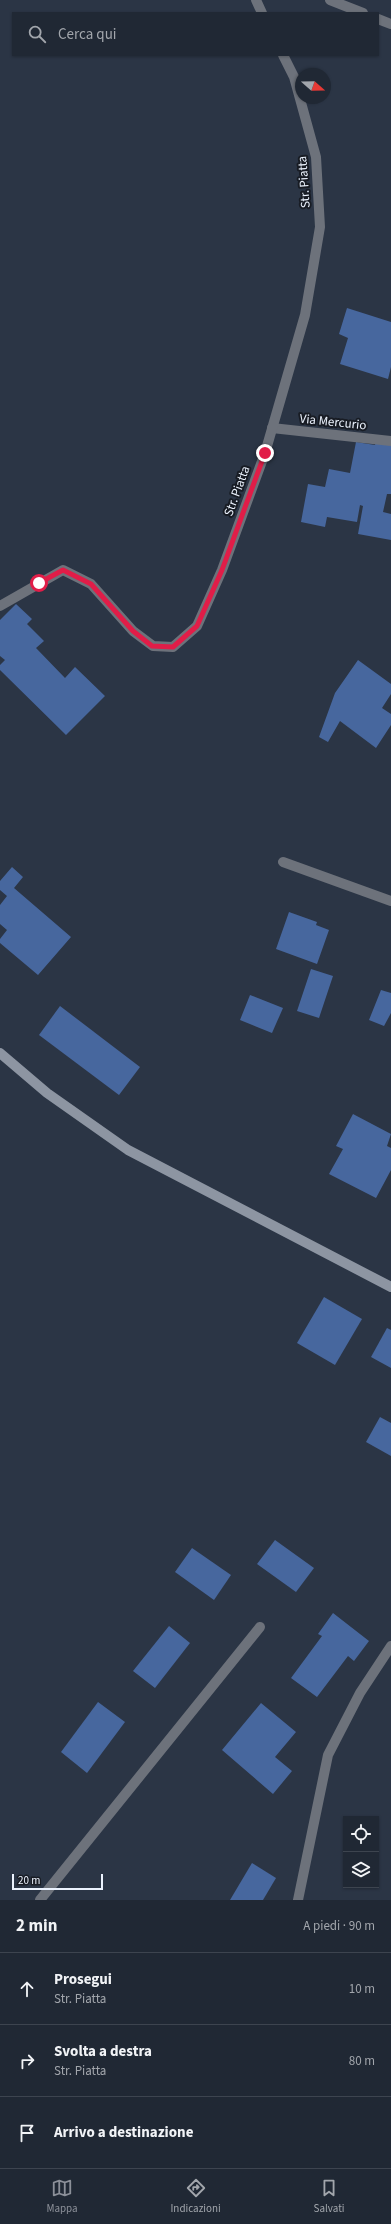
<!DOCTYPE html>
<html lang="it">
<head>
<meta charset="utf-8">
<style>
  body { margin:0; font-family:"Source Sans 3",sans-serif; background:#2d3440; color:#f1f3f6 }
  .controls { position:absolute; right:12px; bottom:12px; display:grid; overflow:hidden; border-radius:0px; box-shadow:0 1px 3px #0004 }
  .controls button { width:36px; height:36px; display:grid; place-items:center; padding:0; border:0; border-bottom:1px solid #3d444f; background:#202834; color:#f1f3f6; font:20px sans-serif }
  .compass { position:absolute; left:295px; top:68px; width:36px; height:36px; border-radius:50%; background:#202834; box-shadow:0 1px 3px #0004; rotate:110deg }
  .scale { position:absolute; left:12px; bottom:10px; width:91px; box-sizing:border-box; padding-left:4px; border:2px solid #ebf2fd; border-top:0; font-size:11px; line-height:14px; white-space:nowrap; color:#ebf2fd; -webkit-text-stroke:3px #181c24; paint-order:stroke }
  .stop { position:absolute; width:12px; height:12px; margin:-9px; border:3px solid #e11d48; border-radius:50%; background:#fff }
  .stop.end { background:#e11d48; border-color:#fff; box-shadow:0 1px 4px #0008 }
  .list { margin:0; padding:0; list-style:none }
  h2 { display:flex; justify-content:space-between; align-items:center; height:52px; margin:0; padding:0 16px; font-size:17px }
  h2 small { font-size:13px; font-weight:400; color:#a2a6ac }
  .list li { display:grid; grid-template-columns:26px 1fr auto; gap:12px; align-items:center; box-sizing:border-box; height:72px; padding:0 16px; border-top:1px solid #3d444f }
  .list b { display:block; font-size:15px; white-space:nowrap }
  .list p { margin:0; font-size:13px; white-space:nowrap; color:#a2a6ac }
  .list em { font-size:13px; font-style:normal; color:#a2a6ac }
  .icon { flex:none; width:22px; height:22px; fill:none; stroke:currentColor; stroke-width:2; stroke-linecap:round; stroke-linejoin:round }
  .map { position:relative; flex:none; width:391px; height:1900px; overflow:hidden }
  .search { position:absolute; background:#202834; box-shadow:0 1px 3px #0004; left:12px; right:12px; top:12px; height:44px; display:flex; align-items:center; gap:10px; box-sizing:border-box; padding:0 14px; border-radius:0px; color:#a2a6ac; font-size:15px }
  .sheet { height:268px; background:#202834 }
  nav { display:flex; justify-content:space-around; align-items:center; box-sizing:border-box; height:56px; border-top:1px solid #3d444f; background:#202834; font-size:11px; color:#a2a6ac }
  nav a { display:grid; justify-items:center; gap:2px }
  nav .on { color:#8c9099 }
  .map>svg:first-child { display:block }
  .building { fill:#47679e }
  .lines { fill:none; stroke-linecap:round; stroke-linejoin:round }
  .street { stroke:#6d727b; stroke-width:10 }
  .secondary { stroke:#8d95a2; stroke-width:10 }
  .route { stroke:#e11d48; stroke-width:5 }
  .labels { text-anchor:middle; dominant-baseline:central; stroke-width:4; stroke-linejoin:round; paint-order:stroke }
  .street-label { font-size:13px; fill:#ebf2fd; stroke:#181c24 }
</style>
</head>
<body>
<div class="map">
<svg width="391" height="1900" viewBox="0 0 391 1900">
  <rect width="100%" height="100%" fill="#2b3545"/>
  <g class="building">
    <polygon points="347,308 391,322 391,367 388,379 340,364 348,338 339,334"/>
    <polygon points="376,441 391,444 391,494 387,494 383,512 391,514 391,540 358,534 363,506 360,505 357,522 327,517 325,527 301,522 308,484 325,487 329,469 350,473 356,442 375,445"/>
    <polygon points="16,604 32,619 27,624 44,641 36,648 65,678 75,667 105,696 66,735 0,670 0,665 5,660 0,656 0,620"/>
    <polygon points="358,660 391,684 391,694 382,708 391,714 391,725 376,748 340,721 328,742 319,737 335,693"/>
    <polygon points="12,867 23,877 14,888 71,937 38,975 0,943 0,939 7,930 0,924 0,905 7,896 0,890 0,881"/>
    <polygon points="289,912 317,922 316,925 329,930 317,964 276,949"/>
    <polygon points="311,969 333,976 319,1018 297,1011"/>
    <polygon points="381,990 391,993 391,1013 384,1026 369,1020"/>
    <polygon points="250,995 283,1008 272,1033 240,1020"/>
    <polygon points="60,1006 140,1067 119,1095 39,1035"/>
    <polygon points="353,1114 391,1134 387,1146 391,1148 391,1170 376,1198 329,1174 343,1149 336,1146"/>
    <polygon points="324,1297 362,1319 335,1365 297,1343"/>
    <polygon points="387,1328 391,1330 391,1368 371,1357"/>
    <polygon points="380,1417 391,1423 391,1456 366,1442"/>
    <polygon points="275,1540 314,1568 296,1592 257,1564"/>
    <polygon points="192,1548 231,1575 214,1600 175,1572"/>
    <polygon points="333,1613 369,1641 354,1661 348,1656 317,1697 291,1678 322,1636 318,1634"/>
    <polygon points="169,1626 190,1643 155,1688 133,1671"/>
    <polygon points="98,1702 125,1722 87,1773 61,1752"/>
    <polygon points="261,1703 296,1732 275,1757 292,1771 273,1794 222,1750"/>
    <polygon points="252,1863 276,1878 263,1900 230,1900"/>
  </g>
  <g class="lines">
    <g class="street">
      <polyline points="256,0 262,13"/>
      <polyline points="330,0 363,13"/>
      <polyline points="378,19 391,24"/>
      <polyline points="272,428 391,441"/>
      <polyline points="0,606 63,570 91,584 133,631 153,646 173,647 197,626 222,570 265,453 305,315 320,227 316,157 294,77 283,55"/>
      <polyline points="283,862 391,901"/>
      <polyline points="40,1900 260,1627"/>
      <polyline points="298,1900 328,1755 360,1693 391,1646"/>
    </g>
    <polyline class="secondary" points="0,1053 47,1093 128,1150 391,1287"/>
  </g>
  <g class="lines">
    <polyline class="route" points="39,583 63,570 91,584 133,631 152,646 173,647 197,626 222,570 265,453"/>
  </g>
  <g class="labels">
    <g class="street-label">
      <text transform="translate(304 182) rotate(-94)">Str. Piatta</text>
      <text transform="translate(333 422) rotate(6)">Via Mercurio</text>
      <text transform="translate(237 491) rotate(-70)">Str. Piatta</text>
    </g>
  </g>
</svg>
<div class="controls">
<button><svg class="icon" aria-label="locate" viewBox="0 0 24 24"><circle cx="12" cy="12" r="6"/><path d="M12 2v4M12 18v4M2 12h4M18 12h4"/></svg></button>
<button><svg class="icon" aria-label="layers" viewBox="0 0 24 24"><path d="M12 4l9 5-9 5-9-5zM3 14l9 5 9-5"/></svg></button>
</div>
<svg class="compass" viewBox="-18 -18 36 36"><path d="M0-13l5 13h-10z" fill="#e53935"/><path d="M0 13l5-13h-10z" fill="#a2a6ac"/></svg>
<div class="scale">20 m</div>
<div class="stop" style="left:39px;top:583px"></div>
<div class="stop end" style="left:265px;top:453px"></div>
<div class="search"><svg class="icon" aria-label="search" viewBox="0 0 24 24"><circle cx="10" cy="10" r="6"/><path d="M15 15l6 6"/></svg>Cerca qui</div>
</div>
<section class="sheet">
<h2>2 min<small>A piedi · 90 m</small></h2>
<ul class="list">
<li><svg class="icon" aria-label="ahead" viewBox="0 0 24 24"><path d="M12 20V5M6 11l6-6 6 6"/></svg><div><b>Prosegui</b><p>Str. Piatta</p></div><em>10 m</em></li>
<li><svg class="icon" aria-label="right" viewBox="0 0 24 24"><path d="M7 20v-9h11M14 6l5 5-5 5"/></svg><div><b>Svolta a destra</b><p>Str. Piatta</p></div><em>80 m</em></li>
<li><svg class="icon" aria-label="arrive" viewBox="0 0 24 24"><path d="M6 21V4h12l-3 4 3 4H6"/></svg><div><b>Arrivo a destinazione</b></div></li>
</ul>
</section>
<nav>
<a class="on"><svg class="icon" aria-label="map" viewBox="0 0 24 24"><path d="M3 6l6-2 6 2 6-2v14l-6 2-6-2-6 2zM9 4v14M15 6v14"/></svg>Mappa</a>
<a><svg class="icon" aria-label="directions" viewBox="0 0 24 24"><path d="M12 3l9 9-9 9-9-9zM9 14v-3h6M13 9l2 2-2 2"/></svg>Indicazioni</a>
<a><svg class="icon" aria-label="saved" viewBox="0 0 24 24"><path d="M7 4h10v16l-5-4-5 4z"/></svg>Salvati</a>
</nav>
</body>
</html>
